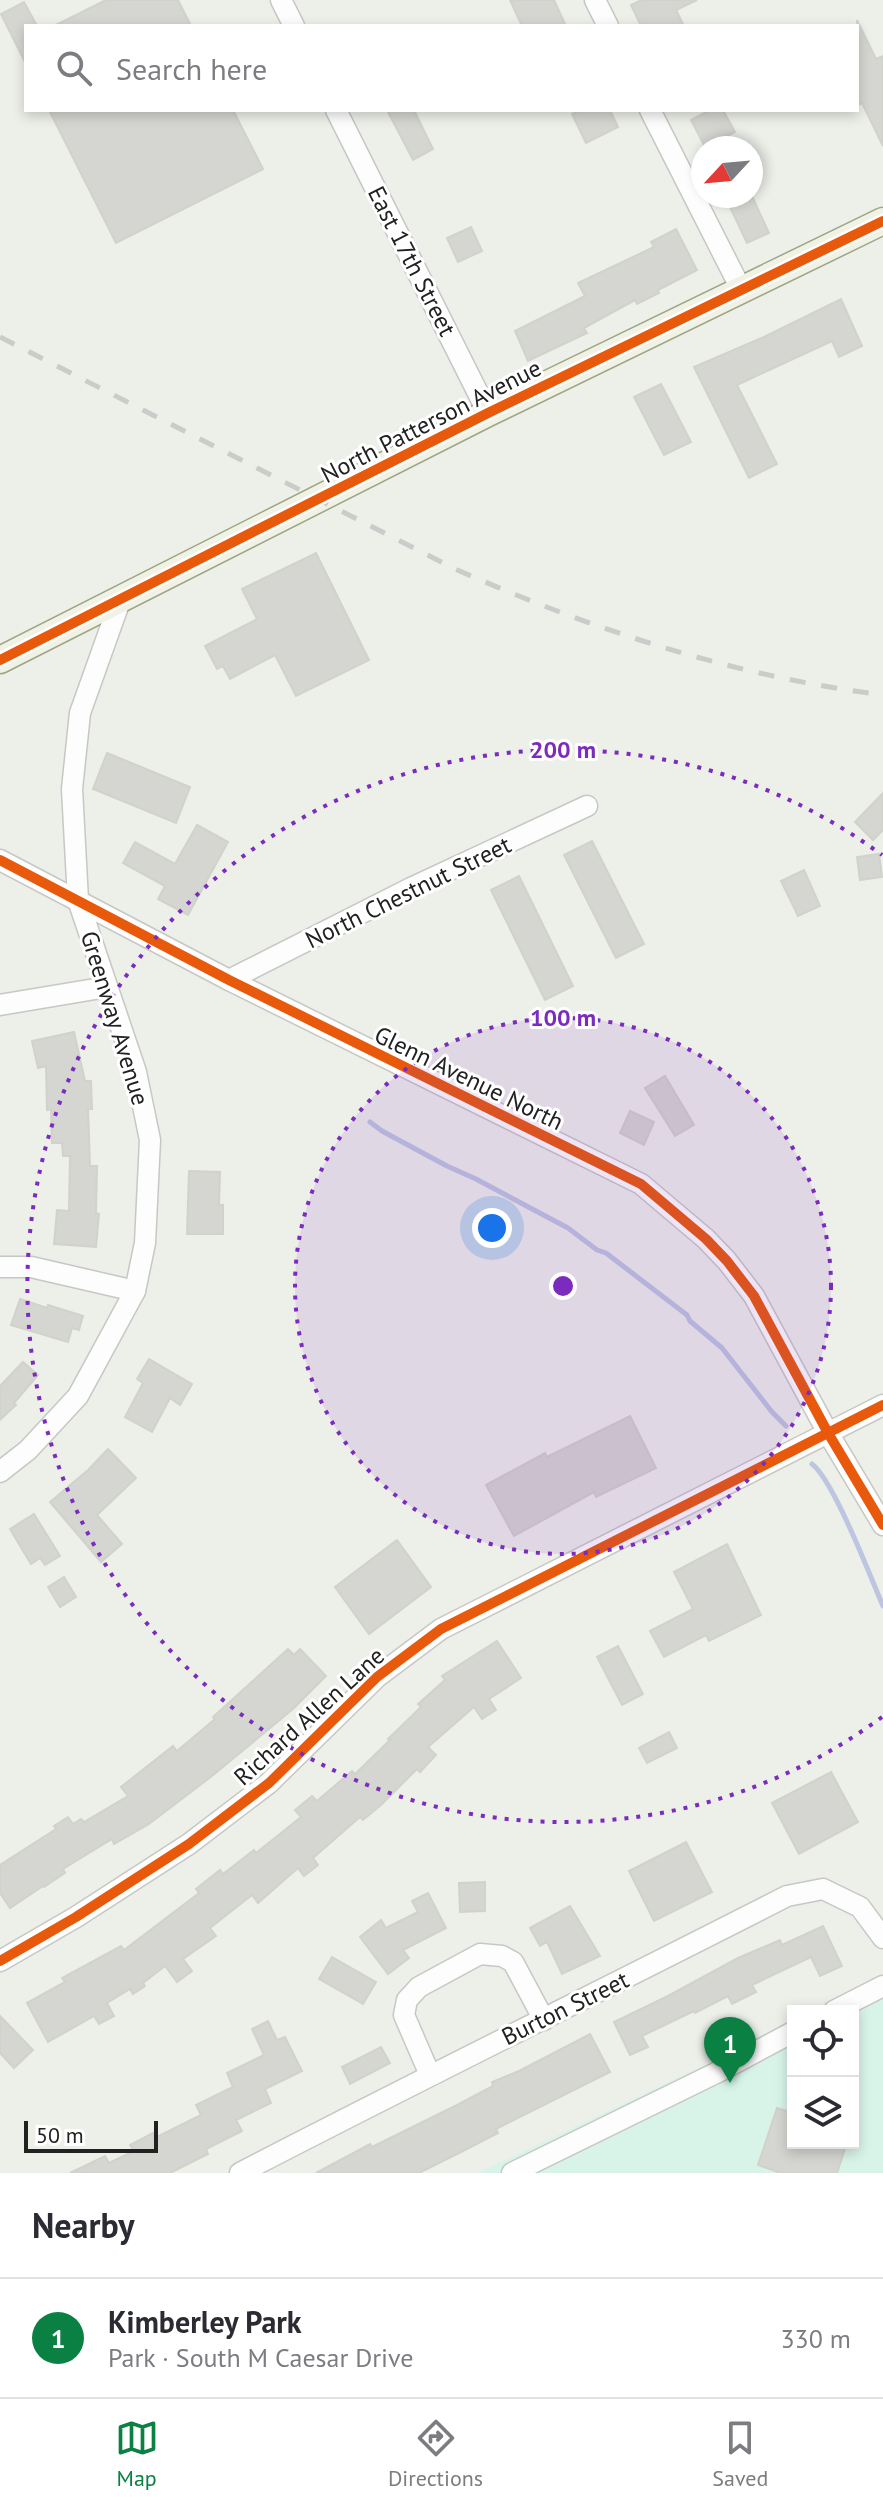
<!DOCTYPE html>
<html lang="en">
<head>
<meta charset="utf-8">
<style>
  body { margin:0; font-family:"PT Sans",sans-serif; background:#f7f7f7; color:#2b2b33 }
  .controls { position:absolute; right:24px; bottom:24px; display:grid; overflow:hidden; border-radius:0px; box-shadow:0 4px 12px #0003 }
  .controls button { width:72px; height:72px; display:grid; place-items:center; padding:0; border:0; border-bottom:2px solid #e1e1e2; background:#fff; color:#2b2b33; font:40px sans-serif }
  .compass { position:absolute; left:691px; top:136px; width:72px; height:72px; border-radius:50%; background:#fff; box-shadow:0 4px 12px #0003; rotate:244deg }
  .scale { position:absolute; left:24px; bottom:20px; width:134px; box-sizing:border-box; padding-left:8px; border:4px solid #212121; border-top:0; font-size:22px; line-height:28px; white-space:nowrap; color:#212121; -webkit-text-stroke:6px #fff; paint-order:stroke }
  .you { position:absolute; left:492px; top:1228px; width:28px; height:28px; margin:-20px; border:6px solid #fff; border-radius:50%; background:#1a73e8; box-shadow:0 0 0 12px #1a73e833 }
  .badge { display:grid; place-items:center; width:52px; height:52px; border-radius:50%; background:#0b8043; color:#fff; font-size:26px; font-weight:700 }
  .pin { position:absolute; translate:-50% -66px; filter:drop-shadow(0 2px 4px #0008) }
  .pin::after { content:''; position:absolute; top:42px; width:28px; height:24px; background:inherit; clip-path:polygon(0 0,100% 0,50% 100%) }
  .list { margin:0; padding:0; list-style:none }
  h2 { display:flex; justify-content:space-between; align-items:center; height:104px; margin:0; padding:0 32px; font-size:34px }
  h2 small { font-size:26px; font-weight:400; color:#7c7c81 }
  .list li { display:grid; grid-template-columns:52px 1fr auto; gap:24px; align-items:center; box-sizing:border-box; height:120px; padding:0 32px; border-top:2px solid #e1e1e2 }
  .list b { display:block; font-size:30px; white-space:nowrap }
  .list p { margin:0; font-size:26px; white-space:nowrap; color:#7c7c81 }
  .list em { font-size:26px; font-style:normal; color:#7c7c81 }
  .icon { flex:none; width:44px; height:44px; fill:none; stroke:currentColor; stroke-width:2; stroke-linecap:round; stroke-linejoin:round }
  .map { position:relative; flex:none; width:883px; height:2173px; overflow:hidden }
  .search { position:absolute; background:#fff; box-shadow:0 4px 12px #0003; left:24px; right:24px; top:24px; height:88px; display:flex; align-items:center; gap:20px; box-sizing:border-box; padding:0 28px; border-radius:0px; color:#7c7c81; font-size:30px }
  .sheet { height:224px; background:#fff }
  nav { display:flex; justify-content:space-around; align-items:center; box-sizing:border-box; height:112px; border-top:2px solid #e1e1e2; background:#fff; font-size:22px; color:#7c7c81 }
  nav a { display:grid; justify-items:center; gap:4px }
  nav .on { color:#0b8043 }
  .map>svg:first-child { display:block }
  .park { fill:#d8f4e8 }
  .lines { fill:none; stroke-linecap:round; stroke-linejoin:round }
  .stream { stroke:#bdc5e1; stroke-width:5 }
  .building { fill:#d5d5d1; stroke:#d1d2cb; stroke-width:2 }
  .minor-casing { stroke:#c7c8c5; stroke-width:23 }
  .major-casing { stroke:#9da585; stroke-width:29 }
  .minor { stroke:#fcfdfc; stroke-width:20 }
  .major { stroke:#f0f2e6; stroke-width:26 }
  .rail { stroke:#cbcbca; stroke-width:5; stroke-dasharray:16 16; stroke-linecap:butt }
  .cycleway-casing { stroke:#fff; stroke-width:15 }
  .cycleway { stroke:#e8590c; stroke-width:10 }
  .ring { fill:none; stroke:#7b2cbf; stroke-width:4; stroke-dasharray:4 8 }
  .labels { text-anchor:middle; dominant-baseline:central; stroke-width:6; stroke-linejoin:round; paint-order:stroke }
  .street-label { font-size:24px; fill:#212121; stroke:#fff }
  .centre { fill:#7b2cbf; stroke:#fff; stroke-width:4 }
  .ring-label { font-size:24px; text-anchor:middle; font-weight:bold; fill:#7b2cbf; stroke:#fff; stroke-width:6; stroke-linejoin:round; paint-order:stroke }
</style>
</head>
<body>
<div class="map">
<svg width="883" height="2173" viewBox="0 0 883 2173">
  <rect width="100%" height="100%" fill="#edefe9"/>
  <polygon class="park" points="883,1980 883,2173 478,2173 793,2023 793,2143 853,2143 853,2011 819,2011"/>
  <g class="lines">
    <g class="stream">
      <polyline points="370,1122 382,1131 447,1166 476,1179 568,1228 597,1250 606,1253 687,1315 690,1321 722,1348 772,1412 786,1426"/>
      <path d="M812,1464C834,1481 870,1576 883,1606"/>
    </g>
  </g>
  <g class="building">
    <polygon points="106,0 178,0 191,26 54,26"/>
    <polygon points="510,0 554,0 566,26 522,26"/>
    <polygon points="642,0 697,0 676,10 684,26 641,26 631,5"/>
    <polygon points="24,2 37,26 26,26 26,64 1,14"/>
    <polygon points="857,20 876,59 883,56 883,146 862,103 857,106"/>
    <polygon points="49,110 233,110 263,169 116,243"/>
    <polygon points="387,110 414,110 433,149 413,160"/>
    <polygon points="581,110 610,110 618,127 586,143 572,114"/>
    <polygon points="710,110 723,110 735,132 705,147 691,120"/>
    <polygon points="751,194 769,233 747,243 729,205"/>
    <polygon points="471,227 482,251 458,262 447,238"/>
    <polygon points="676,229 697,270 658,290 659,293 637,304 635,300 584,328 587,333 528,361 515,331 585,296 578,283 654,247 651,242"/>
    <polygon points="841,299 862,346 839,357 832,341 737,385 777,464 749,478 694,367 764,337"/>
    <polygon points="661,384 691,442 664,455 634,397"/>
    <polygon points="316,553 369,660 296,696 275,655 230,679 223,666 217,669 205,646 257,619 242,589"/>
    <polygon points="107,753 190,787 176,823 93,789"/>
    <polygon points="883,793 883,830 873,840 855,822"/>
    <polygon points="197,825 228,842 188,915 158,899 165,886 123,863 135,842 175,864"/>
    <polygon points="592,841 644,944 616,958 564,855"/>
    <polygon points="879,854 882,877 860,880 857,857"/>
    <polygon points="804,870 820,906 798,916 781,881"/>
    <polygon points="519,876 573,986 545,1000 491,890"/>
    <polygon points="74,1032 85,1081 91,1081 92,1109 88,1109 90,1166 97,1166 96,1213 99,1214 96,1247 54,1244 57,1210 69,1211 70,1156 63,1156 62,1143 52,1143 51,1109 47,1110 46,1066 38,1068 32,1041"/>
    <polygon points="665,1076 694,1125 675,1136 645,1088"/>
    <polygon points="630,1111 654,1122 644,1145 620,1133"/>
    <polygon points="189,1171 220,1172 219,1205 223,1205 223,1234 187,1234"/>
    <polygon points="20,1299 47,1308 48,1305 83,1316 79,1330 72,1328 68,1342 11,1325"/>
    <polygon points="149,1359 192,1384 180,1405 170,1398 152,1432 125,1417 143,1383 137,1379"/>
    <polygon points="23,1362 38,1375 14,1403 16,1405 0,1420 0,1386"/>
    <polygon points="630,1416 656,1468 596,1497 594,1492 514,1536 486,1485 545,1453 547,1457"/>
    <polygon points="108,1449 136,1478 97,1515 122,1544 101,1562 50,1502 88,1470"/>
    <polygon points="34,1514 60,1556 45,1565 40,1558 31,1564 10,1529"/>
    <polygon points="397,1540 431,1587 369,1634 335,1587"/>
    <polygon points="727,1544 761,1615 709,1641 706,1635 664,1657 650,1631 693,1609 674,1572"/>
    <polygon points="64,1577 76,1597 60,1607 48,1587"/>
    <polygon points="497,1641 521,1678 489,1699 496,1710 482,1719 474,1707 428,1747 436,1755 420,1772 417,1769 381,1805 363,1820 360,1817 313,1858 318,1865 304,1876 298,1868 258,1903 252,1895 210,1928 216,1936 183,1959 192,1971 177,1982 165,1966 143,1983 145,1986 133,1994 130,1989 107,2003 114,2016 99,2024 94,2016 48,2042 27,2003 65,1982 62,1978 121,1946 124,1950 199,1893 196,1889 220,1870 223,1874 254,1850 256,1853 301,1817 295,1810 312,1796 317,1801 352,1771 355,1774 390,1740 388,1739 421,1707 418,1704 445,1680 442,1676"/>
    <polygon points="618,1646 643,1694 622,1705 597,1657"/>
    <polygon points="288,1649 294,1655 300,1649 326,1676 293,1709 212,1776 149,1824 114,1844 112,1839 63,1869 65,1873 44,1887 43,1886 10,1908 0,1893 0,1865 56,1829 54,1826 68,1817 73,1824 81,1819 84,1822 128,1796 121,1787 173,1746 177,1751 215,1719 213,1717"/>
    <polygon points="669,1732 677,1748 647,1763 639,1748"/>
    <polygon points="831,1772 858,1822 799,1854 772,1803"/>
    <polygon points="686,1842 712,1892 654,1921 629,1871"/>
    <polygon points="485,1882 485,1911 460,1912 459,1883"/>
    <polygon points="428,1893 446,1928 403,1950 409,1958 388,1974 360,1937 381,1920 386,1928 418,1912 412,1901"/>
    <polygon points="570,1906 600,1956 562,1974 547,1942 540,1946 530,1928"/>
    <polygon points="823,1926 842,1966 820,1976 811,1957 752,1985 756,1992 732,2004 728,1996 695,2013 694,2011 642,2036 648,2047 630,2055 614,2022 668,1996 738,1958 780,1940 782,1945"/>
    <polygon points="332,1957 376,1982 363,2004 319,1979"/>
    <polygon points="0,2016 33,2050 14,2068 0,2053"/>
    <polygon points="268,2021 277,2040 285,2037 302,2071 265,2089 271,2103 236,2120 242,2131 206,2149 208,2154 170,2173 70,2173 105,2156 109,2163 134,2151 130,2145 153,2133 155,2138 201,2115 196,2105 233,2087 227,2073 264,2055 252,2029"/>
    <polygon points="590,2034 610,2072 496,2129 498,2133 461,2152 419,2173 316,2173 370,2144 372,2147 457,2105 493,2086 492,2082 519,2071"/>
    <polygon points="381,2047 390,2063 350,2084 342,2067"/>
    <polygon points="777,2108 793,2113 793,2143 837,2143 846,2146 837,2173 781,2173 758,2165"/>
  </g>
  <g class="lines">
    <g class="minor-casing">
      <g id="minor">
        <polyline points="281,0 294,26"/>
        <polyline points="595,0 608,26"/>
        <polyline points="336,110 488,413"/>
        <polyline points="650,110 742,291"/>
        <polyline points="0,860 229,980 641,1184 706,1239 727,1261 754,1296 828,1433 883,1525"/>
        <polyline points="229,980 411,888 587,806"/>
        <polyline points="0,1005 107,987"/>
        <polyline points="0,1267 31,1267 135,1291"/>
        <polyline points="0,1472 28,1450 78,1396 135,1291 145,1243 150,1140 136,1072 78,900 72,789 80,713 120,601"/>
        <polyline points="0,1961 76,1917 189,1844 269,1783 377,1677 441,1629 883,1405"/>
        <polyline points="834,2011 883,1986"/>
        <polyline points="430,2075 404,2015 407,2000 419,1987 480,1954 502,1956 513,1962 544,2020"/>
        <path d="M240,2173C421,2079 605,1989 787,1896L823,1889L860,1907L883,1938"/>
        <polyline points="512,2173 718,2072 793,2032"/>
      </g>
    </g>
    <g class="major-casing">
      <polyline id="major" points="0,660 488,413 883,221"/>
    </g>
    <use href="#minor" class="minor"/>
    <use href="#major" class="major"/>
    <path class="rail" d="M0,337L453,568C590,629 733,676 883,695"/>
    <g class="cycleway-casing">
      <g id="cycleway">
        <polyline points="0,660 488,413 883,221"/>
        <polyline points="0,860 229,980 641,1184 706,1239 727,1261 754,1296 828,1433 883,1525"/>
        <polyline points="0,1961 76,1917 189,1844 269,1783 377,1677 441,1629 883,1405"/>
      </g>
    </g>
    <use href="#cycleway" class="cycleway"/>
  </g>
  <circle cx="563" cy="1286" r="268" fill="#7b2cbf" fill-opacity=".12"/>
  <g class="ring">
    <circle cx="563" cy="1286" r="268"/>
    <path d="M882 1717A536 536 0 1 1 882 855"/>
  </g>
  <g class="labels">
    <g class="street-label">
      <text transform="translate(412 261) rotate(63)">East 17th Street</text>
      <text transform="translate(431 421) rotate(-27)">North Patterson Avenue</text>
      <text transform="translate(408 892) rotate(-26)">North Chestnut Street</text>
      <text transform="translate(115 1018) rotate(73)">Greenway Avenue</text>
      <text transform="translate(469 1078) rotate(26)">Glenn Avenue North</text>
      <text transform="translate(309 1716) rotate(-42)">Richard Allen Lane</text>
      <text transform="translate(565 2008) rotate(-26)">Burton Street</text>
    </g>
  </g>
  <circle cx="563" cy="1286" r="12" class="centre"/>
  <g class="ring-label">
    <text x="563" y="758">200 m</text>
    <text x="563" y="1026">100 m</text>
  </g>
</svg>
<div class="controls">
<button><svg class="icon" aria-label="locate" viewBox="0 0 24 24"><circle cx="12" cy="12" r="6"/><path d="M12 2v4M12 18v4M2 12h4M18 12h4"/></svg></button>
<button><svg class="icon" aria-label="layers" viewBox="0 0 24 24"><path d="M12 4l9 5-9 5-9-5zM3 14l9 5 9-5"/></svg></button>
</div>
<svg class="compass" viewBox="-18 -18 36 36"><path d="M0-13l5 13h-10z" fill="#e53935"/><path d="M0 13l5-13h-10z" fill="#7c7c81"/></svg>
<div class="scale">50 m</div>
<div class="you"></div>
<div class="pin badge" style="left:730px;top:2083px">1</div>
<div class="search"><svg class="icon" aria-label="search" viewBox="0 0 24 24"><circle cx="10" cy="10" r="6"/><path d="M15 15l6 6"/></svg>Search here</div>
</div>
<section class="sheet">
<h2>Nearby<small></small></h2>
<ul class="list">
<li><span class="badge">1</span><div><b>Kimberley Park</b><p>Park · South M Caesar Drive</p></div><em>330 m</em></li>
</ul>
</section>
<nav>
<a class="on"><svg class="icon" aria-label="map" viewBox="0 0 24 24"><path d="M3 6l6-2 6 2 6-2v14l-6 2-6-2-6 2zM9 4v14M15 6v14"/></svg>Map</a>
<a><svg class="icon" aria-label="directions" viewBox="0 0 24 24"><path d="M12 3l9 9-9 9-9-9zM9 14v-3h6M13 9l2 2-2 2"/></svg>Directions</a>
<a><svg class="icon" aria-label="saved" viewBox="0 0 24 24"><path d="M7 4h10v16l-5-4-5 4z"/></svg>Saved</a>
</nav>
</body>
</html>
